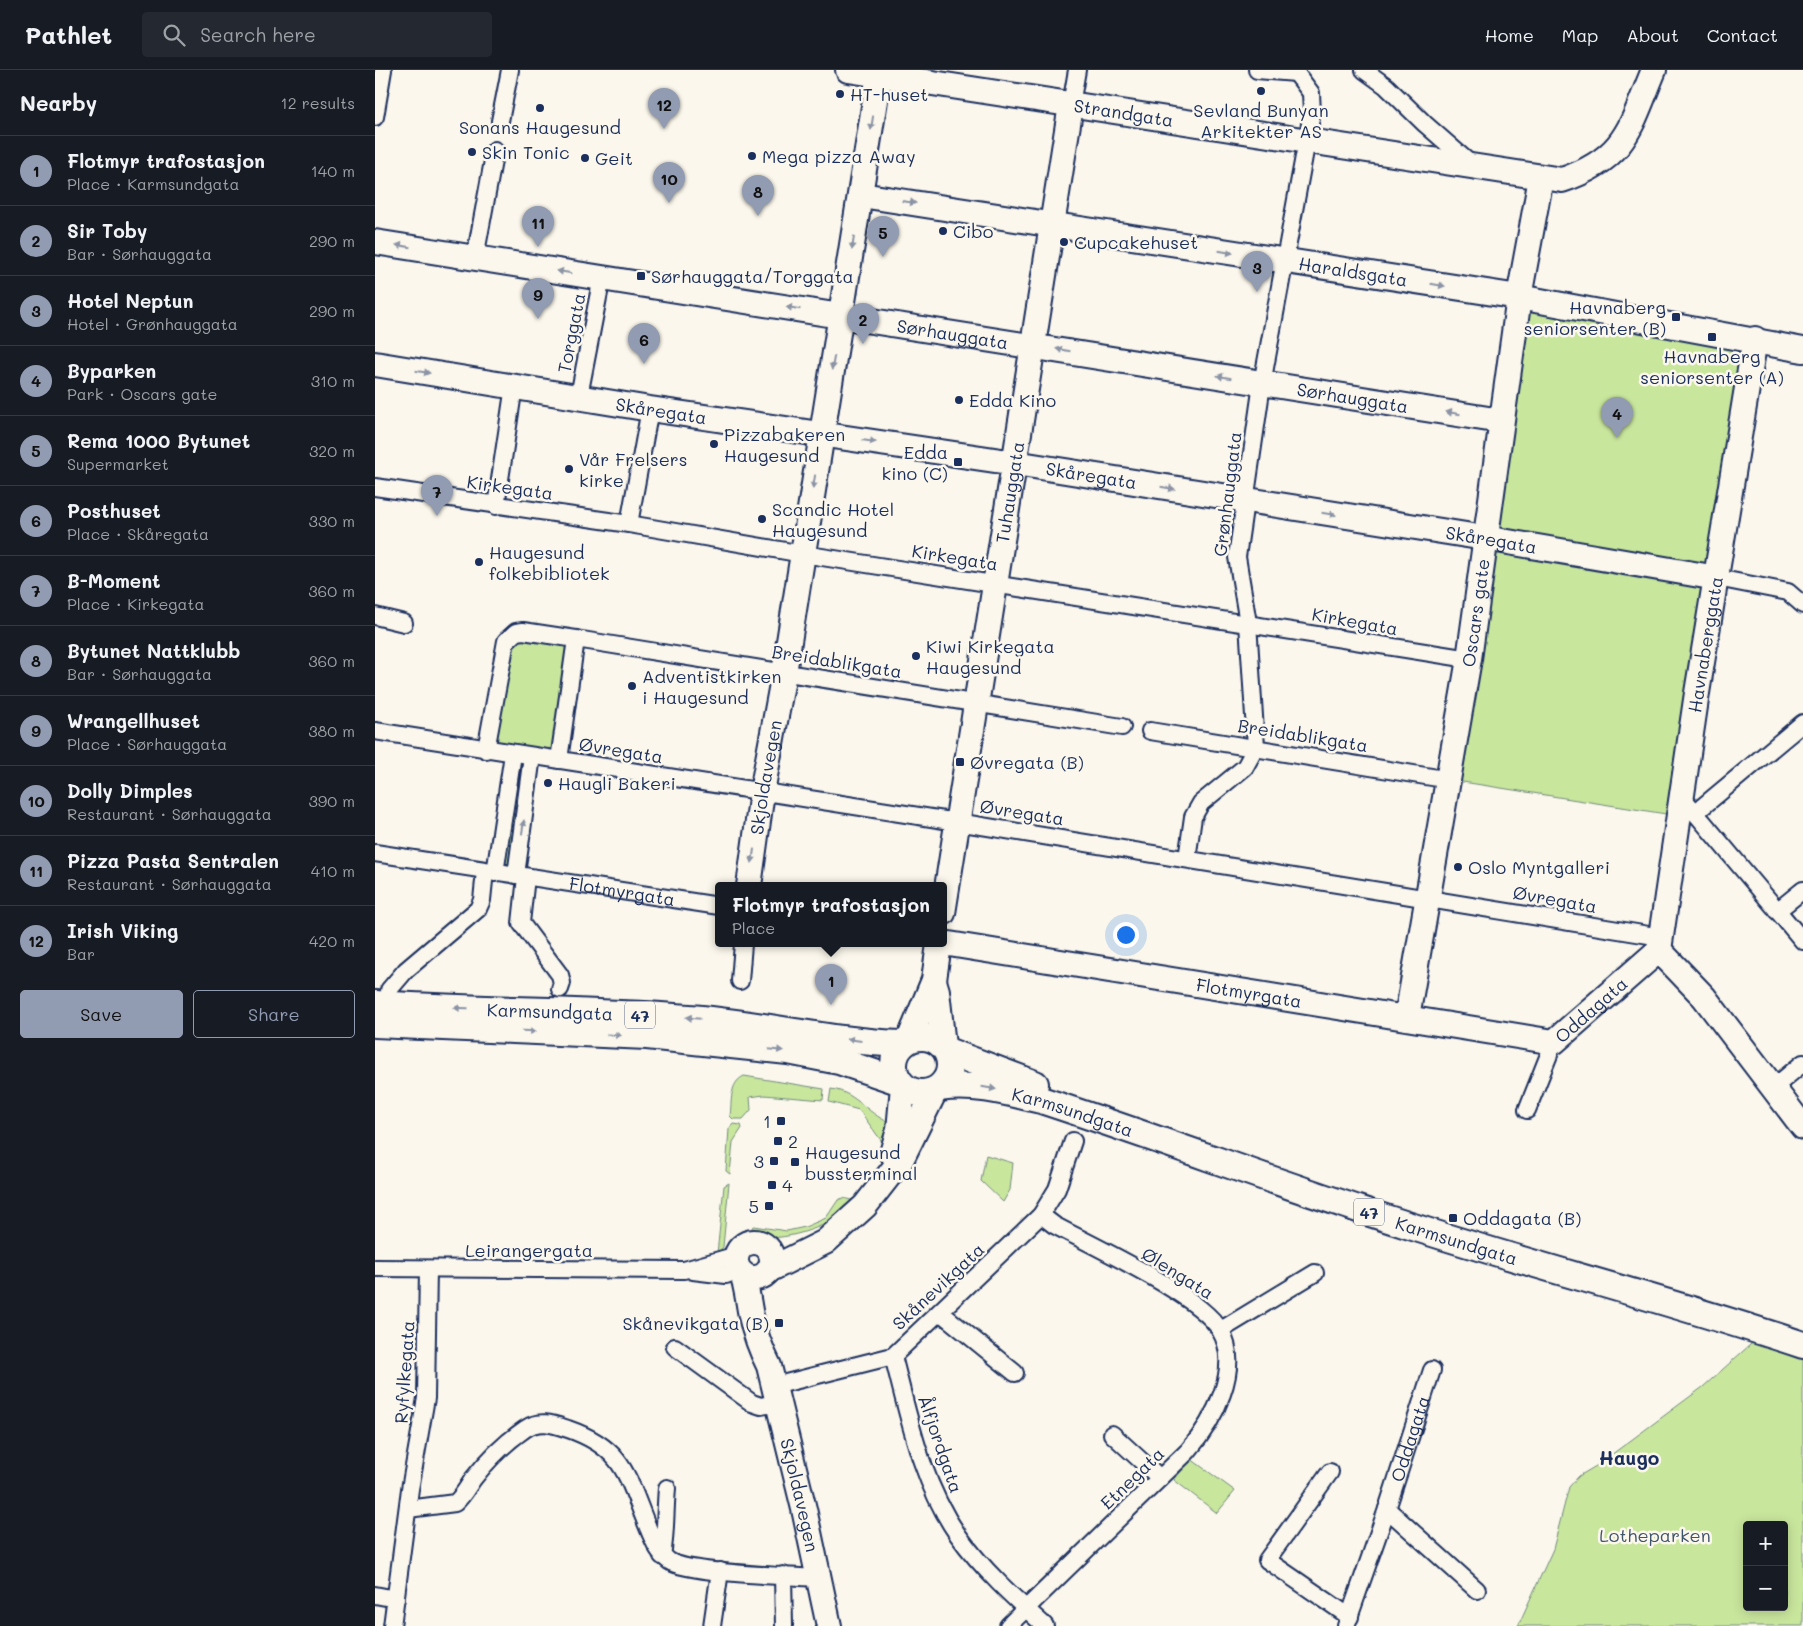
<!DOCTYPE html>
<html lang="en">
<head>
<meta charset="utf-8">
<style>
  body { margin:0; font-family:Mali,sans-serif; background:#242831; color:#f1f3f6 }
  .controls { position:absolute; right:15px; bottom:15px; display:grid; overflow:hidden; border-radius:5px; box-shadow:0 2px 12px #0003 }
  .controls button { width:45px; height:45px; display:grid; place-items:center; padding:0; border:0; border-bottom:1px solid #363941; background:#171b24; color:#f1f3f6; font:25px sans-serif }
  .you { position:absolute; left:750px; top:864px; width:18px; height:18px; margin:-12px; border:4px solid #fff; border-radius:50%; background:#1a73e8; box-shadow:0 0 0 8px #1a73e833 }
  .badge { display:grid; place-items:center; width:32px; height:32px; border-radius:50%; background:#919bb2; color:#111; font-size:16px; font-weight:700 }
  .pin { position:absolute; translate:-50% -41px; filter:drop-shadow(0 1px 2px #0008) }
  .pin::after { content:''; position:absolute; top:26px; width:18px; height:15px; background:inherit; clip-path:polygon(0 0,100% 0,50% 100%) }
  .popup { position:absolute; left:340px; top:812px; width:232px; height:65px; box-sizing:border-box; display:grid; place-content:center; border-radius:5px; background:#171b24; filter:drop-shadow(0 1px 4px #0005); font-size:16px; white-space:nowrap; color:#9ea1a6 }
  .popup b { font-size:19px; color:#f1f3f6 }
  .popup::after { content:''; position:absolute; left:50%; top:100%; margin-left:-10px; border:10px solid transparent; border-top-color:#171b24 }
  .list { margin:0; padding:0; list-style:none }
  h2 { display:flex; justify-content:space-between; align-items:center; height:65px; margin:0; padding:0 20px; font-size:21px }
  h2 small { font-size:16px; font-weight:400; color:#9ea1a6 }
  .list li { display:grid; grid-template-columns:32px 1fr auto; gap:15px; align-items:center; box-sizing:border-box; height:70px; padding:0 20px; border-top:1px solid #363941 }
  .list b { display:block; font-size:19px; white-space:nowrap }
  .list p { margin:0; font-size:16px; white-space:nowrap; color:#9ea1a6 }
  .list em { font-size:16px; font-style:normal; color:#9ea1a6 }
  .actions { display:flex; gap:10px; padding:15px 20px }
  .actions a { flex:1; padding:11px 0; border:1px solid #919bb2; border-radius:5px; text-align:center; font-size:18px; color:#919bb2 }
  .actions .main { background:#919bb2; color:#111 }
  .icon { flex:none; width:28px; height:28px; fill:none; stroke:currentColor; stroke-width:2; stroke-linecap:round; stroke-linejoin:round }
  .map { position:relative; flex:none; width:1428px; height:1556px; overflow:hidden }
  header { display:flex; align-items:center; gap:30px; box-sizing:border-box; height:70px; padding:0 25px; background:#171b24; border-bottom:1px solid #363941 }
  header strong { font-size:24px }
  nav { display:flex; gap:28px; margin-inline-start:auto; font-size:18px }
  .search { width:350px; height:45px; background:#242831; display:flex; align-items:center; gap:12px; box-sizing:border-box; padding:0 18px; border-radius:5px; color:#9ea1a6; font-size:19px }
  main { display:flex }
  aside { flex:1; background:#171b24 }
  .map>svg:first-child { display:block }
  .green { fill:#c9e69d; stroke:#728a7e; fill-rule:evenodd }
  .lines { fill:none; stroke-linecap:round; stroke-linejoin:round }
  .street-casing { stroke:#1b2f5e; stroke-width:20 }
  .secondary-casing { stroke:#1b2f5e; stroke-width:28 }
  .primary-casing { stroke:#1b2f5e; stroke-width:30 }
  .street { stroke:#fbf7ec; stroke-width:16 }
  .secondary { stroke:#fbf7ec; stroke-width:24 }
  .primary { stroke:#fbf7ec; stroke-width:26 }
  .oneway { fill:#8b93a5 }
  .poi-dot { fill:#1b2f5e; stroke:#fbf7ec; stroke-width:2 }
  .labels { text-anchor:middle; dominant-baseline:central; stroke-width:5; stroke-linejoin:round; paint-order:stroke }
  .shield { fill:#fbf7ec; stroke:#5e6b89; stroke-width:1 }
  .shield-label { font-size:16px; font-weight:bold; fill:#1b2f5e }
  .poi-label { font-size:18px; fill:#1b2f5e; stroke:#fbf7ec; text-anchor:start }
  .street-label { font-size:18px; fill:#1b2f5e; stroke:#fbf7ec }
  .park-label { font-size:18px; fill:#3e546b; stroke:#fbf7ec }
  .neighbourhood-label { font-size:19px; font-weight:bold; fill:#1b2f5e; stroke:#fbf7ec }
</style>
</head>
<body>
<header>
<strong>Pathlet</strong>
<div class="search"><svg class="icon" aria-label="search" viewBox="0 0 24 24"><circle cx="10" cy="10" r="6"/><path d="M15 15l6 6"/></svg>Search here</div>
<nav><a>Home</a><a>Map</a><a>About</a><a>Contact</a></nav>
</header>
<main>
<aside>
<h2>Nearby<small>12 results</small></h2>
<ul class="list">
<li><span class="badge">1</span><div><b>Flotmyr trafostasjon</b><p>Place · Karmsundgata</p></div><em>140 m</em></li>
<li><span class="badge">2</span><div><b>Sir Toby</b><p>Bar · Sørhauggata</p></div><em>290 m</em></li>
<li><span class="badge">3</span><div><b>Hotel Neptun</b><p>Hotel · Grønhauggata</p></div><em>290 m</em></li>
<li><span class="badge">4</span><div><b>Byparken</b><p>Park · Oscars gate</p></div><em>310 m</em></li>
<li><span class="badge">5</span><div><b>Rema 1000 Bytunet</b><p>Supermarket</p></div><em>320 m</em></li>
<li><span class="badge">6</span><div><b>Posthuset</b><p>Place · Skåregata</p></div><em>330 m</em></li>
<li><span class="badge">7</span><div><b>B-Moment</b><p>Place · Kirkegata</p></div><em>360 m</em></li>
<li><span class="badge">8</span><div><b>Bytunet Nattklubb</b><p>Bar · Sørhauggata</p></div><em>360 m</em></li>
<li><span class="badge">9</span><div><b>Wrangellhuset</b><p>Place · Sørhauggata</p></div><em>380 m</em></li>
<li><span class="badge">10</span><div><b>Dolly Dimples</b><p>Restaurant · Sørhauggata</p></div><em>390 m</em></li>
<li><span class="badge">11</span><div><b>Pizza Pasta Sentralen</b><p>Restaurant · Sørhauggata</p></div><em>410 m</em></li>
<li><span class="badge">12</span><div><b>Irish Viking</b><p>Bar</p></div><em>420 m</em></li>
</ul>
<div class="actions"><a class="main">Save</a><a>Share</a></div>
</aside>
<div class="map">
<svg width="1428" height="1556" viewBox="0 0 1428 1556">
  <rect width="100%" height="100%" fill="#fbf7ec"/>
  <filter id="ink" filterUnits="userSpaceOnUse"><feTurbulence type="fractalNoise" baseFrequency=".02" numOctaves="2"/><feDisplacementMap in="SourceGraphic" scale="10" xChannelSelector="R" yChannelSelector="G"/><feConvolveMatrix kernelMatrix="1 2 1 2 8 2 1 2 1" color-interpolation-filters="sRGB"/></filter>
  <g filter="url(#ink)">
    <g class="green">
      <polygon points="1151,239 1366,278 1331,496 1120,459"/>
      <polygon points="1110,468 1342,508 1304,746 1075,710"/>
      <polygon points="133,569 201,569 184,690 157,686 141,805 120,803 138,684 111,680"/>
      <path d="M369,1006L449,1019L448,1030L389,1025L375,1027L376,1040L368,1049H358L355,1046C357,1032 354,1013 369,1006Z"/>
      <path d="M456,1019C482,1022 494,1047 519,1054L508,1073L484,1040L454,1032Z"/>
      <polygon points="358,1054 366,1055 367,1058 358,1072 355,1104 351,1101 354,1059"/>
      <polygon points="611,1085 638,1093 635,1120 628,1132 606,1111"/>
      <path d="M503,1100L504,1104C492,1117 480,1132 466,1144C447,1160 397,1175 374,1164L378,1156L412,1161L430,1157L451,1148L463,1130L468,1128L476,1130L481,1127L499,1101Z"/>
      <polygon points="354,1113 348,1177 342,1184 349,1116"/>
      <path d="M1385,1266L1428,1275V1556H1143L1178,1479L1194,1417L1204,1406L1221,1396L1328,1317ZM1372,1455H1409V1537H1372Z"/>
      <polygon points="816,1389 860,1421 842,1443 799,1410"/>
    </g>
    <g class="lines">
      <g class="street-casing">
        <g id="street">
          <polyline points="882,0 921,3 922,0"/>
          <polyline points="989,0 1011,16 1050,54 1098,96"/>
          <polyline points="696,35 702,0"/>
          <polyline points="0,47 8,0"/>
          <polyline points="125,51 135,0"/>
          <polyline points="100,188 120,80"/>
          <polyline points="204,326 227,207"/>
          <polyline points="0,417 254,454 428,484 1094,589"/>
          <polyline points="121,436 139,316"/>
          <polyline points="254,454 275,339"/>
          <polyline points="1342,508 1413,522 1428,535"/>
          <polyline points="0,546 29,553"/>
          <polyline points="0,661 582,752 1286,867"/>
          <polyline points="775,661 1075,710"/>
          <polyline points="111,680 131,571 141,562 148,561 201,569"/>
          <polyline points="184,690 201,569 747,657"/>
          <polyline points="1307,727 1428,871"/>
          <polyline points="1320,743 1428,653"/>
          <path id="s1" d="M0,783L344,836"/>
          <polyline points="812,789 818,747 826,733 870,697 881,677 873,553 862,487 887,314 937,43 936,23 921,3"/>
          <polyline points="120,803 138,684"/>
          <polyline points="141,805 157,686"/>
          <polyline points="151,807 146,853 185,905 187,913 185,919"/>
          <polyline points="1402,841 1428,820"/>
          <polyline points="365,911 368,874"/>
          <polyline points="14,920 31,900 103,839 107,830 110,801"/>
          <polyline points="1398,1018 1428,993"/>
          <polyline points="1152,1040 1179,972"/>
          <polyline points="0,1198 309,1200 362,1185"/>
          <polyline points="318,1201 351,1205 364,1200"/>
          <polyline points="565,1242 640,1303"/>
          <polyline points="846,1260 940,1203"/>
          <polyline points="300,1277 377,1333 386,1336 403,1333"/>
          <path d="M518,1286C534,1347 546,1412 583,1465C607,1499 639,1528 670,1556"/>
          <polyline points="399,1316 518,1286 666,1145 682,1119 698,1071"/>
          <polyline points="737,1364 785,1408"/>
          <polyline points="955,1402 892,1490 975,1547"/>
          <path d="M33,1439L80,1433C88,1426 92,1418 98,1409C112,1391 131,1372 150,1359C164,1349 178,1354 193,1359C251,1379 252,1408 274,1460C279,1471 283,1483 294,1491C314,1504 415,1506 444,1508"/>
          <polyline points="1012,1439 1102,1520"/>
          <path d="M287,1486C291,1463 290,1441 292,1418"/>
          <polyline points="408,1505 409,1556"/>
          <polyline points="0,1525 21,1529"/>
          <polyline points="17,1556 35,1419 51,1328 53,1199"/>
          <polyline points="337,1556 345,1501"/>
          <path d="M633,1556L813,1381C838,1352 868,1298 845,1260C825,1225 718,1176 679,1155L666,1145"/>
          <path id="s2" d="M971,1556L1012,1439L1057,1300"/>
        </g>
      </g>
      <g class="secondary-casing">
        <g id="secondary">
          <path id="s3" d="M473,0L1187,110C1252,88 1255,57 1279,0"/>
          <path id="s4" d="M486,125L1144,227L1428,280"/>
          <path id="s5" d="M0,172L1126,351"/>
          <path id="s6" d="M0,294L275,339L640,393L1110,468L1342,508"/>
          <path id="s7" d="M374,816L387,722L409,603L504,5"/>
          <path id="s8" d="M568,843L696,35"/>
          <path id="s9" d="M568,873L1179,972L1284,880"/>
          <path id="s10" d="M1284,880L1322,623L1380,269"/>
          <polyline points="1284,880 1329,927 1428,1057"/>
          <polyline points="559,911 562,921 568,976"/>
          <path id="s11" d="M1032,947L1094,589L1144,227L1166,108"/>
          <polyline points="534,970 559,910 564,874"/>
          <polyline points="517,1083 524,1060 528,1016"/>
          <circle cx="379" cy="1190" r="18"/>
          <polyline points="394,1200 450,1172 490,1136 526,1090 560,1021"/>
          <path id="s12" d="M367,1203C372,1218 373,1231 376,1246C380,1264 386,1280 394,1296L429,1439L454,1556"/>
        </g>
      </g>
      <g class="primary-casing">
        <g id="primary">
          <path id="s13" d="M0,934C105,941 209,940 314,948C386,953 456,972 528,974"/>
          <polyline points="0,954 272,966 413,981 464,991 523,1011"/>
          <circle cx="547" cy="995" r="28"/>
          <polyline points="572,981 660,1014"/>
          <path id="s14" d="M565,1018C600,1013 632,1022 666,1030C789,1070 909,1116 1032,1155C1163,1197 1297,1231 1428,1275"/>
        </g>
      </g>
      <use href="#street" class="street"/>
      <use href="#secondary" class="secondary"/>
      <use href="#primary" class="primary"/>
    </g>
    <defs><path id="oneway-solid" d="M-6-.8H1V-3.2L6.5 0L1 3.2V.8H-6Z" transform="scale(1.25)"/></defs>
    <g class="oneway">
      <use href="#oneway-solid" transform="translate(497 53) rotate(99)"/>
      <use href="#oneway-solid" transform="translate(534 132) rotate(8)"/>
      <use href="#oneway-solid" transform="translate(478 173) rotate(99)"/>
      <use href="#oneway-solid" transform="translate(28 176) rotate(-171)"/>
      <use href="#oneway-solid" transform="translate(851 182) rotate(9)"/>
      <use href="#oneway-solid" transform="translate(189 202) rotate(-171)"/>
      <use href="#oneway-solid" transform="translate(1063 215) rotate(9)"/>
      <use href="#oneway-solid" transform="translate(418 238) rotate(-171)"/>
      <use href="#oneway-solid" transform="translate(688 280) rotate(-170)"/>
      <use href="#oneway-solid" transform="translate(458 293) rotate(100)"/>
      <use href="#oneway-solid" transform="translate(48 302) rotate(9)"/>
      <use href="#oneway-solid" transform="translate(849 307) rotate(-170)"/>
      <use href="#oneway-solid" transform="translate(1078 343) rotate(-171)"/>
      <use href="#oneway-solid" transform="translate(494 371) rotate(8)"/>
      <use href="#oneway-solid" transform="translate(439 412) rotate(99)"/>
      <use href="#oneway-solid" transform="translate(793 418) rotate(9)"/>
      <use href="#oneway-solid" transform="translate(954 444) rotate(9)"/>
      <use href="#oneway-solid" transform="translate(148 757) rotate(-82)"/>
      <use href="#oneway-solid" transform="translate(378 786) rotate(98)"/>
      <use href="#oneway-solid" transform="translate(86 938) rotate(-178)"/>
      <use href="#oneway-solid" transform="translate(318 948) rotate(-175)"/>
      <use href="#oneway-solid" transform="translate(154 961) rotate(2)"/>
      <use href="#oneway-solid" transform="translate(239 965) rotate(3)"/>
      <use href="#oneway-solid" transform="translate(479 970) rotate(-172)"/>
      <use href="#oneway-solid" transform="translate(401 980) rotate(6)"/>
      <use href="#oneway-solid" transform="translate(614 1018) rotate(10)"/>
    </g>
  </g>
  <g class="poi-dot">
    <circle cx="886" cy="21" r="5"/>
    <circle cx="465" cy="24" r="5"/>
    <circle cx="165" cy="38" r="5"/>
    <circle cx="97" cy="82" r="5"/>
    <circle cx="377" cy="86" r="5"/>
    <circle cx="210" cy="88" r="5"/>
    <circle cx="568" cy="161" r="5"/>
    <circle cx="689" cy="172" r="5"/>
    <rect x="261" y="201" width="10" height="10" rx="2.5"/>
    <rect x="1296" y="242" width="10" height="10" rx="2.5"/>
    <rect x="1332" y="262" width="10" height="10" rx="2.5"/>
    <circle cx="584" cy="330" r="5"/>
    <circle cx="339" cy="374" r="5"/>
    <rect x="578" y="387" width="10" height="10" rx="2.5"/>
    <circle cx="194" cy="399" r="5"/>
    <circle cx="387" cy="449" r="5"/>
    <circle cx="104" cy="492" r="5"/>
    <circle cx="541" cy="586" r="5"/>
    <circle cx="257" cy="616" r="5"/>
    <rect x="580" y="687" width="10" height="10" rx="2.5"/>
    <circle cx="173" cy="713" r="5"/>
    <circle cx="1083" cy="797" r="5"/>
    <rect x="401" y="1046" width="10" height="10" rx="2.5"/>
    <rect x="398" y="1066" width="10" height="10" rx="2.5"/>
    <rect x="394" y="1086" width="10" height="10" rx="2.5"/>
    <rect x="415" y="1087" width="10" height="10" rx="2.5"/>
    <rect x="392" y="1110" width="10" height="10" rx="2.5"/>
    <rect x="389" y="1131" width="10" height="10" rx="2.5"/>
    <rect x="1073" y="1143" width="10" height="10" rx="2.5"/>
    <rect x="399" y="1248" width="10" height="10" rx="2.5"/>
  </g>
  <g class="labels">
    <g class="shield">
      <rect x="250" y="931.5" width="30" height="27" rx="4"/>
      <rect x="979" y="1128.5" width="30" height="27" rx="4"/>
    </g>
    <g class="shield-label">
      <text x="265" y="945">47</text>
      <text x="994" y="1142">47</text>
    </g>
    <g class="poi-label">
      <text x="475" y="24">HT-huset</text>
      <text x="886" y="40" text-anchor="middle">Sevland Bunyan<tspan x="886" dy="21">Arkitekter AS</tspan></text>
      <text x="165" y="57" text-anchor="middle">Sonans Haugesund</text>
      <text x="107" y="82">Skin Tonic</text>
      <text x="387" y="86">Mega pizza Away</text>
      <text x="220" y="88">Geit</text>
      <text x="578" y="161">Cibo</text>
      <text x="699" y="172">Cupcakehuset</text>
      <text x="276" y="206">Sørhauggata/Torggata</text>
      <text x="1291" y="237" text-anchor="end">Havnaberg<tspan x="1291" dy="21">seniorsenter (B)</tspan></text>
      <text x="1337" y="286" text-anchor="middle">Havnaberg<tspan x="1337" dy="21">seniorsenter (A)</tspan></text>
      <text x="594" y="330">Edda Kino</text>
      <text x="349" y="364">Pizzabakeren<tspan x="349" dy="21">Haugesund</tspan></text>
      <text x="573" y="382" text-anchor="end">Edda<tspan x="573" dy="21">kino (C)</tspan></text>
      <text x="204" y="389">Vår Frelsers<tspan x="204" dy="21">kirke</tspan></text>
      <text x="397" y="439">Scandic Hotel<tspan x="397" dy="21">Haugesund</tspan></text>
      <text x="114" y="482">Haugesund<tspan x="114" dy="21">folkebibliotek</tspan></text>
      <text x="551" y="576">Kiwi Kirkegata<tspan x="551" dy="21">Haugesund</tspan></text>
      <text x="267" y="606">Adventistkirken<tspan x="267" dy="21">i Haugesund</tspan></text>
      <text x="595" y="692">Øvregata (B)</text>
      <text x="183" y="713">Haugli Bakeri</text>
      <text x="1093" y="797">Oslo Myntgalleri</text>
      <text x="396" y="1051" text-anchor="end">1</text>
      <text x="413" y="1071">2</text>
      <text x="430" y="1082">Haugesund<tspan x="430" dy="21">bussterminal</tspan></text>
      <text x="389" y="1091" text-anchor="end">3</text>
      <text x="407" y="1115">4</text>
      <text x="384" y="1136" text-anchor="end">5</text>
      <text x="1088" y="1148">Oddagata (B)</text>
      <text x="394" y="1253" text-anchor="end">Skånevikgata (B)</text>
    </g>
    <g class="street-label">
      <text stroke="none"><textPath href="#s3" startOffset="279">Strandgata</textPath></text>
      <text stroke="none"><textPath href="#s4" startOffset="498">Haraldsgata</textPath></text>
      <text stroke="none"><textPath href="#s5" startOffset="585">Sørhauggata</textPath></text>
      <text transform="translate(196 263) rotate(-79)">Torggata</text>
      <text stroke="none"><textPath href="#s5" startOffset="990">Sørhauggata</textPath></text>
      <text stroke="none"><textPath href="#s6" startOffset="290">Skåregata</textPath></text>
      <text stroke="none"><textPath href="#s6" startOffset="725">Skåregata</textPath></text>
      <text transform="translate(135 417) rotate(8)">Kirkegata</text>
      <text stroke="none"><textPath href="#s8" startOffset="426">Tuhauggata</textPath></text>
      <text transform="translate(852 424) rotate(-83)">Grønhauggata</text>
      <text stroke="none"><textPath href="#s6" startOffset="1130">Skåregata</textPath></text>
      <text transform="translate(580 487) rotate(9)">Kirkegata</text>
      <text stroke="none"><textPath href="#s11" startOffset="410">Oscars gate</textPath></text>
      <text transform="translate(980 551) rotate(10)">Kirkegata</text>
      <text stroke="none"><textPath href="#s10" startOffset="309">Havnaberggata</textPath></text>
      <text transform="translate(462 591) rotate(9)">Breidablikgata</text>
      <text transform="translate(928 665) rotate(9)">Breidablikgata</text>
      <text transform="translate(246 680) rotate(9)">Øvregata</text>
      <text stroke="none"><textPath href="#s7" startOffset="110">Skjoldavegen</textPath></text>
      <text transform="translate(647 742) rotate(9)">Øvregata</text>
      <text stroke="none"><textPath href="#s1" startOffset="250">Flotmyrgata</textPath></text>
      <text transform="translate(1180 829) rotate(10)">Øvregata</text>
      <text stroke="none"><textPath href="#s9" startOffset="310">Flotmyrgata</textPath></text>
      <text stroke="none"><textPath href="#s13" startOffset="175">Karmsundgata</textPath></text>
      <text stroke="none"><textPath href="#s9" startOffset="668">Oddagata</textPath></text>
      <text stroke="none"><textPath href="#s14" startOffset="136">Karmsundgata</textPath></text>
      <text stroke="none"><textPath href="#s14" startOffset="541">Karmsundgata</textPath></text>
      <text x="154" y="1180">Leirangergata</text>
      <text transform="translate(803 1203) rotate(32)">Ølengata</text>
      <text transform="translate(563 1216) rotate(-43)">Skånevikgata</text>
      <text transform="translate(29 1302) rotate(-86)">Ryfylkegata</text>
      <text stroke="none"><textPath href="#s2" startOffset="198">Oddagata</textPath></text>
      <text transform="translate(566 1374) rotate(71)">Ålfjordgata</text>
      <text transform="translate(757 1408) rotate(-44)">Etnegata</text>
      <text stroke="none"><textPath href="#s12" startOffset="230">Skjoldavegen</textPath></text>
    </g>
    <g class="park-label">
      <text x="1280" y="1465">Lotheparken</text>
    </g>
    <g class="neighbourhood-label">
      <text x="1254" y="1387">Haugo</text>
    </g>
  </g>
</svg>
<div class="controls">
<button>+</button>
<button>−</button>
</div>
<div class="you"></div>
<div class="pin badge" style="left:456px;top:935px">1</div>
<div class="popup"><b>Flotmyr trafostasjon</b>Place</div>
<div class="pin badge" style="left:488px;top:274px">2</div>
<div class="pin badge" style="left:882px;top:222px">3</div>
<div class="pin badge" style="left:1242px;top:368px">4</div>
<div class="pin badge" style="left:508px;top:187px">5</div>
<div class="pin badge" style="left:269px;top:294px">6</div>
<div class="pin badge" style="left:62px;top:446px">7</div>
<div class="pin badge" style="left:383px;top:146px">8</div>
<div class="pin badge" style="left:163px;top:249px">9</div>
<div class="pin badge" style="left:294px;top:133px">10</div>
<div class="pin badge" style="left:163px;top:177px">11</div>
<div class="pin badge" style="left:289px;top:59px">12</div>
</div>
</main>
</body>
</html>
